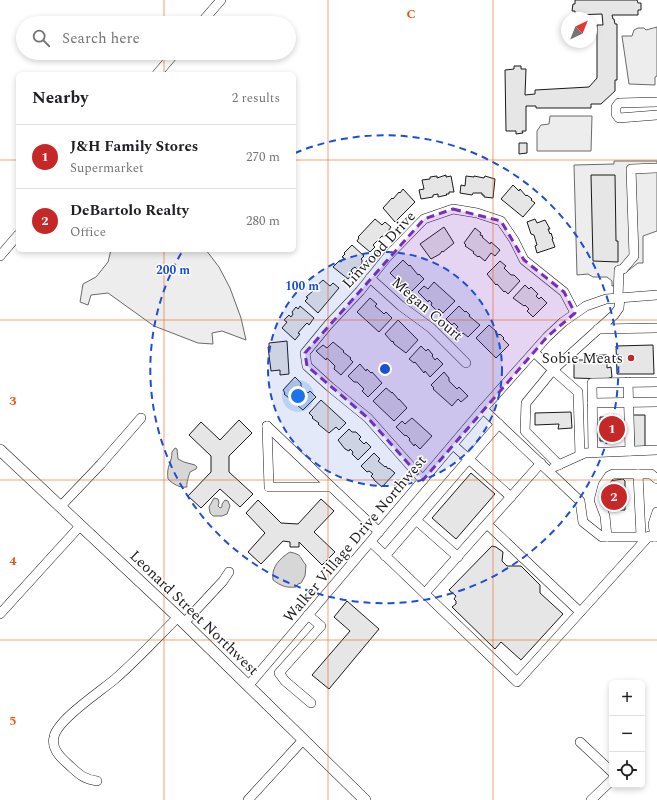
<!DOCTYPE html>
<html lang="en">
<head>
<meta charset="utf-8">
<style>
  body { margin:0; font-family:Spectral,serif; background:#f2f2f2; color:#202124 }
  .controls { position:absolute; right:12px; bottom:12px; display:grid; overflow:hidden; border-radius:6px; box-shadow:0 2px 6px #0003 }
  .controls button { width:36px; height:36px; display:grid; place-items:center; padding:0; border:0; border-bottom:1px solid #e0e0e0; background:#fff; color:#202124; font:20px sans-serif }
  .compass { position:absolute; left:561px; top:12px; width:36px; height:36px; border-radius:50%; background:#fff; box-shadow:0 2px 6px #0003; rotate:43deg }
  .you { position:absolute; left:298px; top:396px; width:14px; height:14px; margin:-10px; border:3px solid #fff; border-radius:50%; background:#1a73e8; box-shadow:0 0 0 6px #1a73e833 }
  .badge { display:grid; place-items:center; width:26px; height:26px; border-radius:50%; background:#c62828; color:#fff; font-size:13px; font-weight:700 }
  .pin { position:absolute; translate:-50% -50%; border:2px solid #fff; box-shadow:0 1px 4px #0006 }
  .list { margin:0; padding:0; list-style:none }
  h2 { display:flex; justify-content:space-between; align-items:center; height:52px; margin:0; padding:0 16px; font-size:17px }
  h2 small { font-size:13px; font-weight:400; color:#757577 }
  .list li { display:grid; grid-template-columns:26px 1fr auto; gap:12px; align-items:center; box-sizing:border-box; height:64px; padding:0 16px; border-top:1px solid #e0e0e0 }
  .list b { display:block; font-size:15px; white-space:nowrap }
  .list p { margin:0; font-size:13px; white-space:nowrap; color:#757577 }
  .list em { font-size:13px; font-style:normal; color:#757577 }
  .icon { flex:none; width:22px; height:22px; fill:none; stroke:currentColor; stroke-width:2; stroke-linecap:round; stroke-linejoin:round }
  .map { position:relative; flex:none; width:657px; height:800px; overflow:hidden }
  .search { position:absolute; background:#fff; box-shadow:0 2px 6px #0003; left:16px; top:16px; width:280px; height:44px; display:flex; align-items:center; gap:10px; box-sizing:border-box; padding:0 14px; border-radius:22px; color:#757577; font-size:15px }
  .panel { position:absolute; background:#fff; box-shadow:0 2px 6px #0003; left:16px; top:72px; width:280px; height:180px; border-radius:6px }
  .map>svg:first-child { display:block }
  .built { fill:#ededed; stroke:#6a6a6a }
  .water { fill:#d7d7d7; stroke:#6a6a6a }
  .building { fill:#e6e6e6; stroke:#1a1a1a }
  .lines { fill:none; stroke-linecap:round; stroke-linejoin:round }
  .minor-casing { stroke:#1a1a1a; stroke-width:10 }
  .major-casing { stroke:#1a1a1a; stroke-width:12 }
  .minor { stroke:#fff; stroke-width:9 }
  .major { stroke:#fff; stroke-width:11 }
  .marked { fill:#7b2cbf; fill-opacity:0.2; stroke:#7b2cbf; stroke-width:3; stroke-dasharray:8 5; stroke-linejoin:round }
  .grid { fill:none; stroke:#e8590c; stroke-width:1; stroke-opacity:0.55 }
  .ring { fill:none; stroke:#1d4ed8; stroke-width:2; stroke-dasharray:7 5 }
  .poi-dot { fill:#c62828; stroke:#fff; stroke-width:1.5 }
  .labels { text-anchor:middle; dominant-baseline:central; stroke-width:3; stroke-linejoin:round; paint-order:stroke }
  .street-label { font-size:15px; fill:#1a1a1a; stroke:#fff }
  .poi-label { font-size:15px; fill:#1a1a1a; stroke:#fff; text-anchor:end }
  .grid-label { font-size:13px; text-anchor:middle; font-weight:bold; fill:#e8590c; stroke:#fff; stroke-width:3; stroke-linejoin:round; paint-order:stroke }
  .centre { fill:#1d4ed8; stroke:#fff; stroke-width:2 }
  .ring-label { font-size:12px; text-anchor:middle; font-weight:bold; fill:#1d4ed8; stroke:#fff; stroke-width:3; stroke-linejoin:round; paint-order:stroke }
</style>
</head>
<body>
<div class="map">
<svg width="657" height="800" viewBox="0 0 657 800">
  <rect width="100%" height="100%" fill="#fff"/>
  <g class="built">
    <polygon points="657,27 657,76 655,77 655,85 629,84 622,36 632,36 634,30 638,28 644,28 646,30"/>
    <polygon points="550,116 592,116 591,151 537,151 537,131 541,125 549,124"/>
    <polygon points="614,161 657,161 657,231 643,236 643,263 638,263 621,276 621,281 623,284 612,286 612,281 607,277 593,277 588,274 577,275 574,165 614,164"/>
    <polygon points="111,250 206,250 219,267 230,288 241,318 246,340 222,331 212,333 213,344 198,343 154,326 108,293 91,295 88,305 80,302 83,284 96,277 108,262"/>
  </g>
  <g class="water">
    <path d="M175,448L177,449L178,459L184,462L195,465L197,467L196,469L190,472C189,475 186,484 187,487C179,488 173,484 168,479C166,466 172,463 172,452Z"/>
    <polygon points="214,498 218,499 219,503 218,506 220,508 222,507 222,504 225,500 228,501 230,506 227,514 222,516 213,516 210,513 209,507"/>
    <path d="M290,552C303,555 299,557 306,565L305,576L301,583L298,584L296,587C286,588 281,586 273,580C271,567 280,558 290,552Z"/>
  </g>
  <g class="building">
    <polygon points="575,0 637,0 638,3 641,3 641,10 638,10 638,15 612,15 613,19 614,19 615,24 617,24 617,80 615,80 615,91 601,104 591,104 591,108 536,108 536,106 526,106 526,131 522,131 523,133 516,134 516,131 506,131 505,70 514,69 514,66 521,66 521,69 526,69 525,95 535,94 535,90 589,87 597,78 597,25 603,25 602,14 575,15 575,11 572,11 573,4 575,4"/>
    <polygon points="519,143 527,143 527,153 519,154"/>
    <polygon points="446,175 446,177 451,176 454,192 449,192 449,194 446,194 447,195 438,197 438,194 433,195 433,197 421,199 419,190 424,189 422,180 430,179 430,177 437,176 437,178"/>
    <polygon points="591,175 615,175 616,241 618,241 618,262 593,261"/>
    <polygon points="466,176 474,177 474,176 484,178 485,176 495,179 493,198 484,197 484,195 482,195 482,193 473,193 472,195 460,193 461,185 465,186"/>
    <polygon points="513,185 519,191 520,189 526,196 527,195 532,199 531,200 535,203 523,217 501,199"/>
    <polygon points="403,189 415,202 395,222 383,208 392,198 393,199 399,192 400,193"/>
    <polygon points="375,219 382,225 385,222 391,227 384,237 382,236 373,245 375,247 370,252 357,241 359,238 358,237"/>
    <polygon points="535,219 537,223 545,220 550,229 548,229 550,234 551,233 553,239 552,239 555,247 537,253 535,246 537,245 534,235 531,234 527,222"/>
    <polygon points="444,227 454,243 443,252 442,251 440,254 431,259 420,244"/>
    <polygon points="475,228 481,233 480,235 483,236 482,237 490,244 491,242 500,250 495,256 491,253 485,261 479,256 478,257 473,253 474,252 465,246 466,245 464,243"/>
    <polygon points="352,245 364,256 361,259 362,260 362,263 357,269 355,267 352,269 351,271 353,273 348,279 333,267 339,261 341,262 344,258 342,257 345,254 344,253"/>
    <polygon points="403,260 409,266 410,265 418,275 419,274 424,279 412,291 407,287 406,289 400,283 401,281 398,277 396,279 390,273"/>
    <polygon points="500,261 506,266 504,268 511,275 514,275 520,281 508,294 505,291 504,292 497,284 496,285 487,274"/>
    <polygon points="323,280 330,286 333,283 339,288 318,313 305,301 308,298 306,297 313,291 312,290"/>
    <polygon points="434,282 455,301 443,313 439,309 437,311 431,305 432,303 429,300 428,302 418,292 424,286 428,289"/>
    <polygon points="525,285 529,289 531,287 538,294 536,296 539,299 541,297 547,303 533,317 527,311 529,309 525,305 524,306 513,298"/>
    <polygon points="370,298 377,304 375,306 382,312 384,314 386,312 392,318 379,332 357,312"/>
    <polygon points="300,306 314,318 309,325 307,323 305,325 298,333 300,334 295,340 282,328 287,322 284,320 289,315 291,317 293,314 292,312 296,307 298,309"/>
    <polygon points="459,306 465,312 466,311 470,315 469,316 480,325 468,337 463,333 462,334 456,329 458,327 454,323 452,325 446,319"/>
    <polygon points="398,320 418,340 406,353 394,344 393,341 392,342 385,334"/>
    <polygon points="489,325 497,332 496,333 499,335 500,334 504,338 503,339 509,345 496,358 476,338"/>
    <polygon points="287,341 289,374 280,375 280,370 271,371 268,347 269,347 269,343"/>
    <polygon points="333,342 344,351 343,352 351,358 350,359 353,362 341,375 334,369 335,366 327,358 326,360 316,351 323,345 327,348"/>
    <polygon points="653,345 654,374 617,374 616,346"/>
    <polygon points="421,346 426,351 428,349 433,355 432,356 435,360 437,358 443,364 430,377 425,371 424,373 415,362 414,363 409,359"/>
    <polygon points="584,355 600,356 599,355 607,355 607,368 611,367 612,377 607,379 574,378 574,360 584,360"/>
    <polygon points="360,364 366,371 367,369 371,373 372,372 382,383 368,397 362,391 364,389 357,382 354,382 348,376"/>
    <polygon points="444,372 449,378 449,381 457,389 459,387 468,396 461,402 458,399 452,406 433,389 434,388 431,385"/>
    <polygon points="295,377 301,383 301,386 308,393 310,391 316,397 303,410 292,401 293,400 290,397 289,398 284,394 285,393 283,390"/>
    <polygon points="386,388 392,393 392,392 399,400 399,399 407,408 394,421 373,401"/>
    <polygon points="321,400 346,423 339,430 336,427 329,433 318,424 319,423 312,418 313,417 309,413"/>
    <polygon points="571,412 572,428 558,429 559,424 535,425 535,413"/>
    <polygon points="633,415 645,415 645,447 634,447"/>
    <polygon points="600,417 615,417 615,424 617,424 617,434 615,433 615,441 600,441"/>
    <polygon points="412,418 432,436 420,449 415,444 414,446 409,440 410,439 406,435 405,436 396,427 402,421 405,424"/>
    <polygon points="239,420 252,433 229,456 229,472 253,494 240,507 220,489 201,508 188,496 211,472 211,456 189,435 201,422 220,440"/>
    <polygon points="349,429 352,432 356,432 361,437 359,439 364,444 366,442 371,447 358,460 352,454 353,452 350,449 349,451 345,449 338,440"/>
    <polygon points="374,453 380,459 378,461 385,467 386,466 388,469 389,468 395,473 382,487 374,480 374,479 371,476 373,474 369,471 367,472 361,466"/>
    <polygon points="471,473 495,494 456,539 432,518"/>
    <polygon points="623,479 625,481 625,510 611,510 610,501 603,502 603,492 610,492 609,481"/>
    <polygon points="321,499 334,511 314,532 335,552 322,565 299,542 299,547 290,547 290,542 283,541 261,564 248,552 265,533 246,513 258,500 281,523 298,524"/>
    <polygon points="492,546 496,547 503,552 502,561 507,566 521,566 540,585 540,593 563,614 521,660 501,642 495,649 452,607 456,604 456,601 454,599 456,596 449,590"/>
    <polygon points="347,601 379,629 329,689 312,675 350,631 334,617"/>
  </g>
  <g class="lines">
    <g class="minor-casing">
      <g id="minor">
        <polyline points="201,23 221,0"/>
        <polyline points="157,74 175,53"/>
        <polyline points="657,102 619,103 616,107 616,114 619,118 657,115"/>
        <polyline points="0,256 18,235"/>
        <polyline points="370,278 401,306 431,328 466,363"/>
        <polyline points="618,298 619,270 623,269 634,256 631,169 657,168"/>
        <polyline points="598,329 657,328"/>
        <polyline points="534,352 553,370 614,315 619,308 620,297"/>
        <polyline points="628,382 630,451"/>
        <polyline points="592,403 657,402"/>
        <polyline points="483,409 580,501 583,522 602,537 657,537"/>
        <polyline points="267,426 379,532"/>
        <polyline points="267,426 269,487 329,487"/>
        <polyline points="453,445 511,497"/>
        <polyline points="593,452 592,383 657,382"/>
        <polyline points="559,465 525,431 526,403 553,370 578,392 580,455"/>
        <polyline points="554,467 585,453 657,450"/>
        <polyline points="638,474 641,536"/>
        <polyline points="423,480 368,418 330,387 307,366 305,353 328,325 360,291 388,256 424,219 453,209 477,213 501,221 514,240 524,260 564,292 575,313"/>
        <polyline points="60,507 101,464 141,418"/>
        <polyline points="416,520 458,557"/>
        <polyline points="487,524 580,612"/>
        <polyline points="607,537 605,516 599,500 603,485 609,476 613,474 651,474 657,479"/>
        <polyline points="655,537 653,524 657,512"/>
        <polyline points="371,542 517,682 649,536"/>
        <polyline points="385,556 499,424"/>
        <polyline points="425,593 541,463"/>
        <polyline points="0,614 80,526"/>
        <polyline points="308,615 321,626 279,673 285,681 311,703"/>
        <polyline points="184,623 223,581 229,572"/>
        <polyline points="248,686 483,409 547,337 563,322 586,306 606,299 657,295"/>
        <polyline points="580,742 612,772"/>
        <path d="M97,781C83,779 79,774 69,765C61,758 51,749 54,737C57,720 101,691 115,679C137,660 157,638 178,617"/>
        <polyline points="248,800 303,740"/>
        <polyline points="591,800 612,780"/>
      </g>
    </g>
    <g class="major-casing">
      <polyline id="major" points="0,450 178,617 365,800"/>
    </g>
    <use href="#minor" class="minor"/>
    <use href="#major" class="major"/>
  </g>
  <path class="marked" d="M453,209L501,221L524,260L564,292L575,313L547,337L423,480L368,418L307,366L305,353L424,219Z"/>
  <path class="grid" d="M164,0V23M328,0V800M493,0V800M164,53V74M0,160H18M294,160H657M164,250V800M0,320H657M0,480H657M0,640H657"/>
  <circle cx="385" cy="369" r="117" fill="#1d4ed8" fill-opacity=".12"/>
  <g class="ring">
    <circle cx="385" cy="369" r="117"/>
    <path d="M295 153A234 234 0 1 1 183 250"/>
  </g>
  <circle class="poi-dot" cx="631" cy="358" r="4"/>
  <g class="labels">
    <g class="street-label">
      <text transform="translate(379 250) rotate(-47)">Linwood Drive</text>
      <text transform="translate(427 309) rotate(41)">Megan Court</text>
      <text transform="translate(355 539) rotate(-50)">Walker Village Drive Northwest</text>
      <text transform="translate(194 613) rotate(44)">Leonard Street Northwest</text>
    </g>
    <g class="poi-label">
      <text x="623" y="358">Sobie Meats</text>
    </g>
  </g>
  <g class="grid-label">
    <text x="411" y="18">C</text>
    <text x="13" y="405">3</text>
    <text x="13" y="565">4</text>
    <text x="13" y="725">5</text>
  </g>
  <circle cx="385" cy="369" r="6" class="centre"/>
  <g class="ring-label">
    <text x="173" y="274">200 m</text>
    <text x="302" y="290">100 m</text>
  </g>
</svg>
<div class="controls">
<button>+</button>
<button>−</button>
<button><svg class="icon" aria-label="locate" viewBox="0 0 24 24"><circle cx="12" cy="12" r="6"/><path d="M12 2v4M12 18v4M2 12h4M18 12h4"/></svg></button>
</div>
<svg class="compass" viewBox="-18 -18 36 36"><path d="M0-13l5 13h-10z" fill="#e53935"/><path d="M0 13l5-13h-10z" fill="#757577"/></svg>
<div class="you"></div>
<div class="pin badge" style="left:612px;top:429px">1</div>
<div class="pin badge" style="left:614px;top:497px">2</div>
<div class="search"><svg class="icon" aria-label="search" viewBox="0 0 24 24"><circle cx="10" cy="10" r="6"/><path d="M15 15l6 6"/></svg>Search here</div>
<section class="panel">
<h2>Nearby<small>2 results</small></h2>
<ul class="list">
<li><span class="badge">1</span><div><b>J&amp;H Family Stores</b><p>Supermarket</p></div><em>270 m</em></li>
<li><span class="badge">2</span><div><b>DeBartolo Realty</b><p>Office</p></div><em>280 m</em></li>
</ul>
</section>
</div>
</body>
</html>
